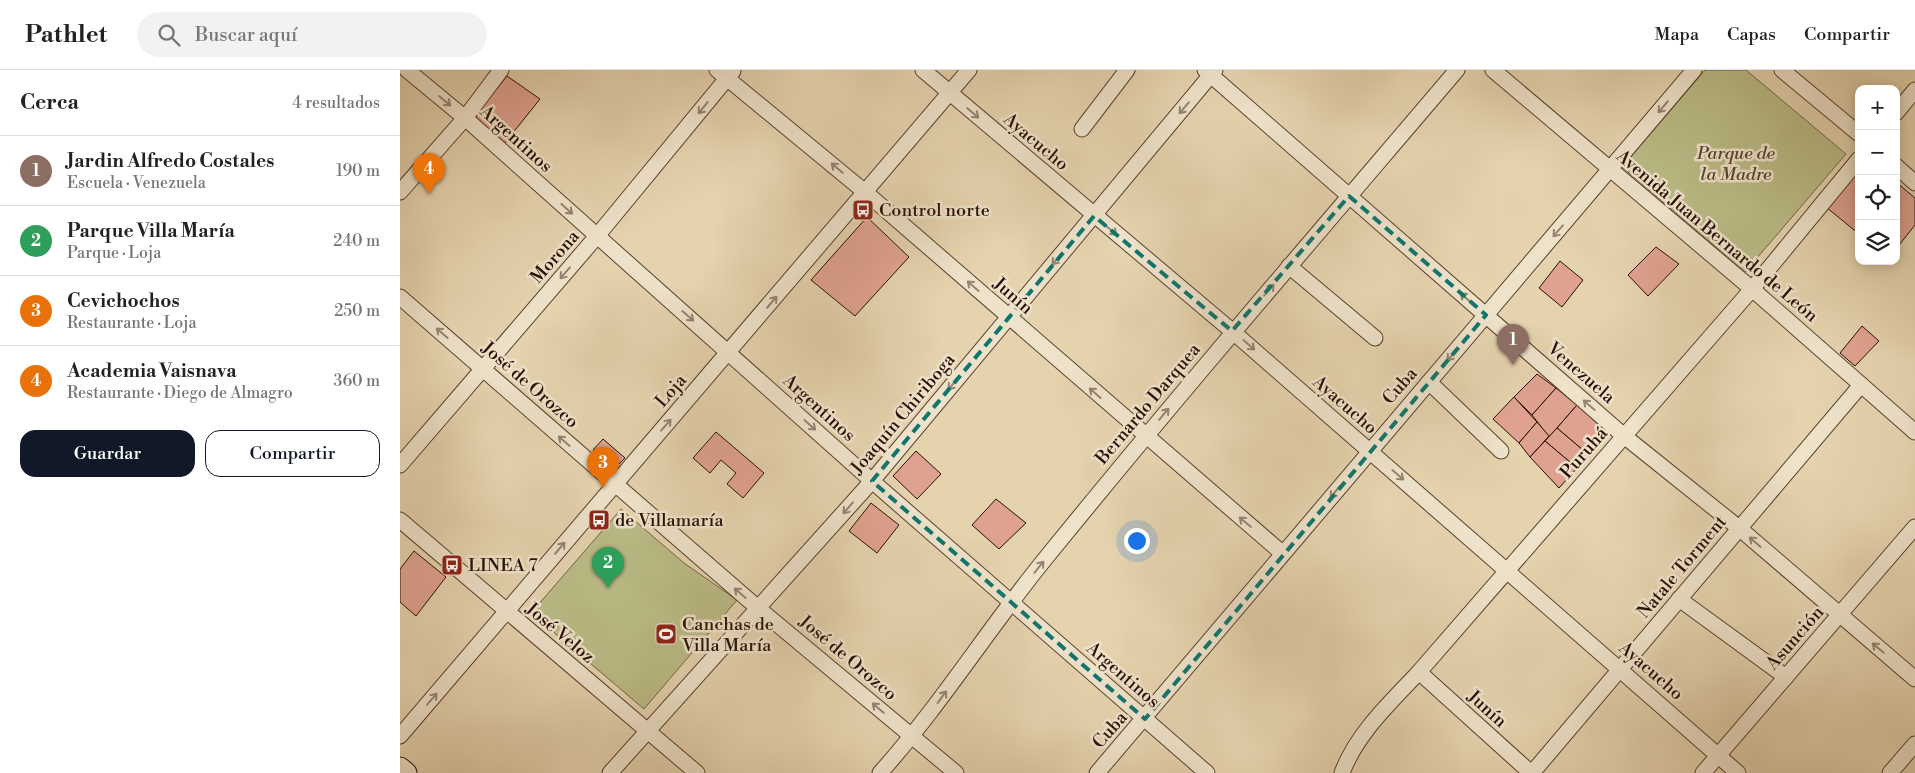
<!DOCTYPE html>
<html lang="es">
<head>
<meta charset="utf-8">
<style>
  body { margin:0; font-family:"Libre Bodoni",serif; background:#f2f2f2; color:#222 }
  .controls { position:absolute; right:15px; top:15px; display:grid; overflow:hidden; border-radius:10px; box-shadow:0 2px 12px #0003 }
  .controls button { width:45px; height:45px; display:grid; place-items:center; padding:0; border:0; border-bottom:1px solid #e0e0e0; background:#fff; color:#222; font:25px sans-serif }
  .you { position:absolute; left:736px; top:470px; width:18px; height:18px; margin:-12px; border:4px solid #fff; border-radius:50%; background:#1a73e8; box-shadow:0 0 0 8px #1a73e833 }
  .badge { display:grid; place-items:center; width:32px; height:32px; border-radius:50%; background:#111827; color:#fff; font-size:16px; font-weight:700 }
  .pin { position:absolute; translate:-50% -41px; filter:drop-shadow(0 1px 2px #0008) }
  .pin::after { content:''; position:absolute; top:26px; width:18px; height:15px; background:inherit; clip-path:polygon(0 0,100% 0,50% 100%) }
  .list { margin:0; padding:0; list-style:none }
  h2 { display:flex; justify-content:space-between; align-items:center; height:65px; margin:0; padding:0 20px; font-size:21px }
  h2 small { font-size:16px; font-weight:400; color:#767676 }
  .list li { display:grid; grid-template-columns:32px 1fr auto; gap:15px; align-items:center; box-sizing:border-box; height:70px; padding:0 20px; border-top:1px solid #e0e0e0 }
  .list b { display:block; font-size:19px; white-space:nowrap }
  .list p { margin:0; font-size:16px; white-space:nowrap; color:#767676 }
  .list em { font-size:16px; font-style:normal; color:#767676 }
  .actions { display:flex; gap:10px; padding:15px 20px }
  .actions a { flex:1; padding:11px 0; border:1px solid #111827; border-radius:15px; text-align:center; font-size:18px; color:#111827 }
  .actions .main { background:#111827; color:#fff }
  .icon { flex:none; width:28px; height:28px; fill:none; stroke:currentColor; stroke-width:2; stroke-linecap:round; stroke-linejoin:round }
  .map { position:relative; flex:none; width:1515px; height:703px; overflow:hidden }
  header { display:flex; align-items:center; gap:30px; box-sizing:border-box; height:70px; padding:0 25px; background:#fff; border-bottom:1px solid #e0e0e0 }
  header strong { font-size:24px }
  nav { display:flex; gap:28px; margin-inline-start:auto; font-size:18px }
  .search { width:350px; height:45px; background:#f2f2f2; display:flex; align-items:center; gap:12px; box-sizing:border-box; padding:0 18px; border-radius:28px; color:#767676; font-size:19px }
  main { display:flex }
  aside { flex:1; background:#fff }
  .map>svg:first-child { display:block }
  .green { fill:#babb86; stroke:#726645 }
  .building { fill:#e0a290; stroke:#291004 }
  .lines { fill:none; stroke-linecap:round; stroke-linejoin:round }
  .minor-casing { stroke:#58412e; stroke-width:17 }
  .secondary-casing { stroke:#291004; stroke-width:23 }
  .minor { stroke:#eee2ca; stroke-width:15 }
  .secondary { stroke:#eee2ca; stroke-width:21 }
  .oneway { stroke:#958471 }
  .marked { fill:none; stroke:#0f766e; stroke-width:4; stroke-dasharray:10 6; stroke-linejoin:round }
  .labels { text-anchor:middle; dominant-baseline:central; stroke-width:5; stroke-linejoin:round; paint-order:stroke }
  .street-label { font-size:18px; fill:#291004; stroke:#eee2ca }
  .park-label { font-size:18px; font-style:italic; fill:#54432b; stroke:#eee2ca }
  .poi-label { font-size:18px; fill:#291004; stroke:#eee2ca; text-anchor:start }
</style>
</head>
<body>
<header>
<strong>Pathlet</strong>
<div class="search"><svg class="icon" aria-label="search" viewBox="0 0 24 24"><circle cx="10" cy="10" r="6"/><path d="M15 15l6 6"/></svg>Buscar aquí</div>
<nav><a>Mapa</a><a>Capas</a><a>Compartir</a></nav>
</header>
<main>
<aside>
<h2>Cerca<small>4 resultados</small></h2>
<ul class="list">
<li><span class="badge" style="background:#8d6e63">1</span><div><b>Jardin Alfredo Costales</b><p>Escuela · Venezuela</p></div><em>190 m</em></li>
<li><span class="badge" style="background:#2e9e5b">2</span><div><b>Parque Villa María</b><p>Parque · Loja</p></div><em>240 m</em></li>
<li><span class="badge" style="background:#e8710a">3</span><div><b>Cevichochos</b><p>Restaurante · Loja</p></div><em>250 m</em></li>
<li><span class="badge" style="background:#e8710a">4</span><div><b>Academia Vaisnava</b><p>Restaurante · Diego de Almagro</p></div><em>360 m</em></li>
</ul>
<div class="actions"><a class="main">Guardar</a><a>Compartir</a></div>
</aside>
<div class="map">
<svg width="1515" height="703" viewBox="0 0 1515 703">
  <rect width="100%" height="100%" fill="#e5d3ae"/>
  <filter id="stains"><feTurbulence type="fractalNoise" baseFrequency=".004" numOctaves="4"/><feColorMatrix values="0 0 0 0 .2 0 0 0 0 .09 0 0 0 0 .02 0 0 0 .5 -.17"/></filter>
  <radialGradient id="worn" r=".72"><stop offset=".6" stop-color="#630" stop-opacity="0"/><stop offset="1" stop-color="#630" stop-opacity=".3"/></radialGradient>
  <g class="green">
    <polygon points="1305,0 1346,0 1446,84 1345,202 1222,97"/>
    <polygon points="221,439 284,493 337,530 244,639 131,543"/>
  </g>
  <g class="building">
    <polygon points="107,6 140,29 104,74 75,46"/>
    <polygon points="1459,97 1459,164 1426,137"/>
    <polygon points="1496,112 1515,128 1515,155 1496,179"/>
    <polygon points="467,147 509,187 455,246 411,210"/>
    <polygon points="1256,177 1279,194 1248,226 1228,205"/>
    <polygon points="1160,191 1183,210 1162,237 1139,218"/>
    <polygon points="1462,256 1479,271 1455,296 1440,283"/>
    <polygon points="1137,304 1156,318 1132,345 1114,327"/>
    <polygon points="1156,318 1177,335 1149,367 1132,345"/>
    <polygon points="1114,327 1137,352 1119,373 1093,349"/>
    <polygon points="1177,335 1207,362 1190,386 1157,358"/>
    <polygon points="1137,352 1149,366 1130,387 1119,373"/>
    <polygon points="1157,358 1190,386 1177,398 1145,371"/>
    <polygon points="316,362 364,403 343,428 327,414 336,403 321,390 310,403 293,388"/>
    <polygon points="203,369 225,388 214,399 193,380"/>
    <polygon points="1145,371 1177,398 1159,418 1130,387"/>
    <polygon points="516,381 541,404 517,429 493,406"/>
    <polygon points="596,429 626,453 599,479 572,455"/>
    <polygon points="471,433 499,455 477,483 449,461"/>
    <polygon points="14,481 46,507 16,546 0,532 0,499"/>
  </g>
  <g class="lines">
    <g class="minor-casing">
      <g id="minor">
        <polyline points="7,0 65,48 472,411 807,703"/>
        <polyline points="317,0 465,122 882,483"/>
        <polyline points="523,0 832,261 1338,703"/>
        <polyline points="805,0 1224,366 1339,458 1515,609"/>
        <polyline points="1093,0 1352,219 1515,362"/>
        <polyline points="1382,0 1459,64"/>
        <polyline points="1496,43 1515,20"/>
        <polyline points="682,59 727,0"/>
        <polyline points="1496,96 1515,113"/>
        <polyline points="0,122 65,48 101,0"/>
        <polyline points="889,196 975,268"/>
        <polyline points="0,227 359,539 556,703"/>
        <polyline points="1029,312 1101,381"/>
        <polyline points="0,395 197,166 333,1"/>
        <polyline points="0,450 297,703"/>
        <polyline points="1279,529 1386,607"/>
        <polyline points="1019,602 1131,703"/>
        <polyline points="0,666 569,0"/>
        <polyline points="210,703 472,411 815,0"/>
        <path d="M480,703C540,636 588,559 645,489C779,324 919,162 1057,0"/>
        <polyline points="697,703 1294,0"/>
        <path d="M942,703C957,663 990,633 1019,602L1352,219L1459,89"/>
        <polyline points="1132,703 1461,315"/>
        <polyline points="1303,703 1515,457"/>
        <polyline points="1490,703 1515,674"/>
      </g>
    </g>
    <g class="secondary-casing">
      <polyline id="secondary" points="0,698 6,703"/>
    </g>
    <use href="#minor" class="minor"/>
    <use href="#secondary" class="secondary"/>
  </g>
  <defs><path id="oneway-shaft" d="M-6 0H5M1.5-3L5.5 0L1.5 3" fill="none" stroke-width="1.6" stroke-linecap="round" stroke-linejoin="round" transform="scale(1.25)"/></defs>
  <g class="oneway">
    <use href="#oneway-shaft" transform="translate(45 31) rotate(40)"/>
    <use href="#oneway-shaft" transform="translate(1263 37) rotate(130)"/>
    <use href="#oneway-shaft" transform="translate(303 38) rotate(129)"/>
    <use href="#oneway-shaft" transform="translate(784 38) rotate(130)"/>
    <use href="#oneway-shaft" transform="translate(573 43) rotate(40)"/>
    <use href="#oneway-shaft" transform="translate(437 98) rotate(-140)"/>
    <use href="#oneway-shaft" transform="translate(167 139) rotate(42)"/>
    <use href="#oneway-shaft" transform="translate(711 160) rotate(40)"/>
    <use href="#oneway-shaft" transform="translate(1158 161) rotate(131)"/>
    <use href="#oneway-shaft" transform="translate(657 189) rotate(130)"/>
    <use href="#oneway-shaft" transform="translate(165 203) rotate(131)"/>
    <use href="#oneway-shaft" transform="translate(573 216) rotate(-139)"/>
    <use href="#oneway-shaft" transform="translate(869 220) rotate(-49)"/>
    <use href="#oneway-shaft" transform="translate(1066 228) rotate(-139)"/>
    <use href="#oneway-shaft" transform="translate(372 232) rotate(-50)"/>
    <use href="#oneway-shaft" transform="translate(288 246) rotate(41)"/>
    <use href="#oneway-shaft" transform="translate(42 263) rotate(-139)"/>
    <use href="#oneway-shaft" transform="translate(849 275) rotate(41)"/>
    <use href="#oneway-shaft" transform="translate(1052 285) rotate(130)"/>
    <use href="#oneway-shaft" transform="translate(553 314) rotate(130)"/>
    <use href="#oneway-shaft" transform="translate(695 323) rotate(-139)"/>
    <use href="#oneway-shaft" transform="translate(1189 335) rotate(-139)"/>
    <use href="#oneway-shaft" transform="translate(764 344) rotate(-50)"/>
    <use href="#oneway-shaft" transform="translate(266 355) rotate(-49)"/>
    <use href="#oneway-shaft" transform="translate(410 355) rotate(42)"/>
    <use href="#oneway-shaft" transform="translate(164 371) rotate(-139)"/>
    <use href="#oneway-shaft" transform="translate(998 405) rotate(41)"/>
    <use href="#oneway-shaft" transform="translate(935 422) rotate(130)"/>
    <use href="#oneway-shaft" transform="translate(448 438) rotate(131)"/>
    <use href="#oneway-shaft" transform="translate(845 452) rotate(-140)"/>
    <use href="#oneway-shaft" transform="translate(1355 472) rotate(-139)"/>
    <use href="#oneway-shaft" transform="translate(160 478) rotate(-50)"/>
    <use href="#oneway-shaft" transform="translate(639 497) rotate(-51)"/>
    <use href="#oneway-shaft" transform="translate(340 523) rotate(-139)"/>
    <use href="#oneway-shaft" transform="translate(1478 578) rotate(-140)"/>
    <use href="#oneway-shaft" transform="translate(542 627) rotate(-54)"/>
    <use href="#oneway-shaft" transform="translate(32 629) rotate(-49)"/>
    <use href="#oneway-shaft" transform="translate(478 638) rotate(-140)"/>
  </g>
  <path class="marked" d="M949,126L1086,245L745,649L472,411L694,146L832,261Z"/>
  <defs>
    <g id="bus-square" transform="scale(1.125)"><rect x="-9" y="-9" width="18" height="18" rx="4" fill="#8f2418" stroke="#eee2ca"/><path d="M-5-6H5V4H4V6H2V4H-2V6H-4V4H-5ZM-3.5-4V0h7V-4ZM-3.5 1.2v1.5H-2V1.2ZM2 1.2v1.5H3.5V1.2Z" fill="#fff"/></g>
    <g id="stadium-square" transform="scale(1.125)"><rect x="-9" y="-9" width="18" height="18" rx="4" fill="#8f2418" stroke="#eee2ca"/><path d="M0-5a6.5 5 0 1 0 0 10a6.5 5 0 1 0 0-10ZM-3.5-1.8h7v3.6h-7Z" fill="#fff"/></g>
  </defs>
  <g fill-rule="evenodd">
    <use href="#bus-square" x="463" y="140"/>
    <use href="#bus-square" x="199" y="450"/>
    <use href="#bus-square" x="52" y="495"/>
    <use href="#stadium-square" x="266" y="564"/>
  </g>
  <g class="labels">
    <g class="street-label">
      <text transform="translate(116 69) rotate(42)">Argentinos</text>
      <text transform="translate(636 72) rotate(40)">Ayacucho</text>
      <text transform="translate(1317 166) rotate(40)">Avenida Juan Bernardo de León</text>
      <text transform="translate(155 187) rotate(-49)">Morona</text>
      <text transform="translate(613 226) rotate(41)">Junín</text>
      <text transform="translate(1181 303) rotate(41)">Venezuela</text>
      <text transform="translate(130 315) rotate(41)">José de Orozco</text>
      <text transform="translate(1000 316) rotate(-49)">Cuba</text>
      <text transform="translate(271 321) rotate(-49)">Loja</text>
      <text transform="translate(748 334) rotate(-50)">Bernardo Darquea</text>
      <text transform="translate(945 335) rotate(41)">Ayacucho</text>
      <text transform="translate(419 338) rotate(42)">Argentinos</text>
      <text transform="translate(503 344) rotate(-50)">Joaquín Chiriboga</text>
      <text transform="translate(1184 383) rotate(-49)">Puruhá</text>
      <text transform="translate(1282 497) rotate(-50)">Natale Torment</text>
      <text transform="translate(160 563) rotate(40)">José Veloz</text>
      <text transform="translate(1395 568) rotate(-49)">Asunción</text>
      <text transform="translate(448 588) rotate(40)">José de Orozco</text>
      <text transform="translate(1251 601) rotate(41)">Ayacucho</text>
      <text transform="translate(723 605) rotate(41)">Argentinos</text>
      <text transform="translate(1087 639) rotate(42)">Junín</text>
      <text transform="translate(710 660) rotate(-49)">Cuba</text>
    </g>
    <g class="park-label">
      <text x="1336" y="83">Parque de<tspan x="1336" dy="21">la Madre</tspan></text>
    </g>
    <g class="poi-label">
      <text x="479" y="140">Control norte</text>
      <text x="215" y="450">de Villamaría</text>
      <text x="68" y="495">LINEA 7</text>
      <text x="282" y="554">Canchas de<tspan x="282" dy="21">Villa María</tspan></text>
    </g>
  </g>
  <rect width="100%" height="100%" filter="url(#stains)"/>
  <rect width="100%" height="100%" fill="url(#worn)"/>
</svg>
<div class="controls">
<button>+</button>
<button>−</button>
<button><svg class="icon" aria-label="locate" viewBox="0 0 24 24"><circle cx="12" cy="12" r="6"/><path d="M12 2v4M12 18v4M2 12h4M18 12h4"/></svg></button>
<button><svg class="icon" aria-label="layers" viewBox="0 0 24 24"><path d="M12 4l9 5-9 5-9-5zM3 14l9 5 9-5"/></svg></button>
</div>
<div class="you"></div>
<div class="pin badge" style="left:1113px;top:295px;background:#8d6e63">1</div>
<div class="pin badge" style="left:208px;top:518px;background:#2e9e5b">2</div>
<div class="pin badge" style="left:203px;top:418px;background:#e8710a">3</div>
<div class="pin badge" style="left:29px;top:124px;background:#e8710a">4</div>
</div>
</main>
</body>
</html>
